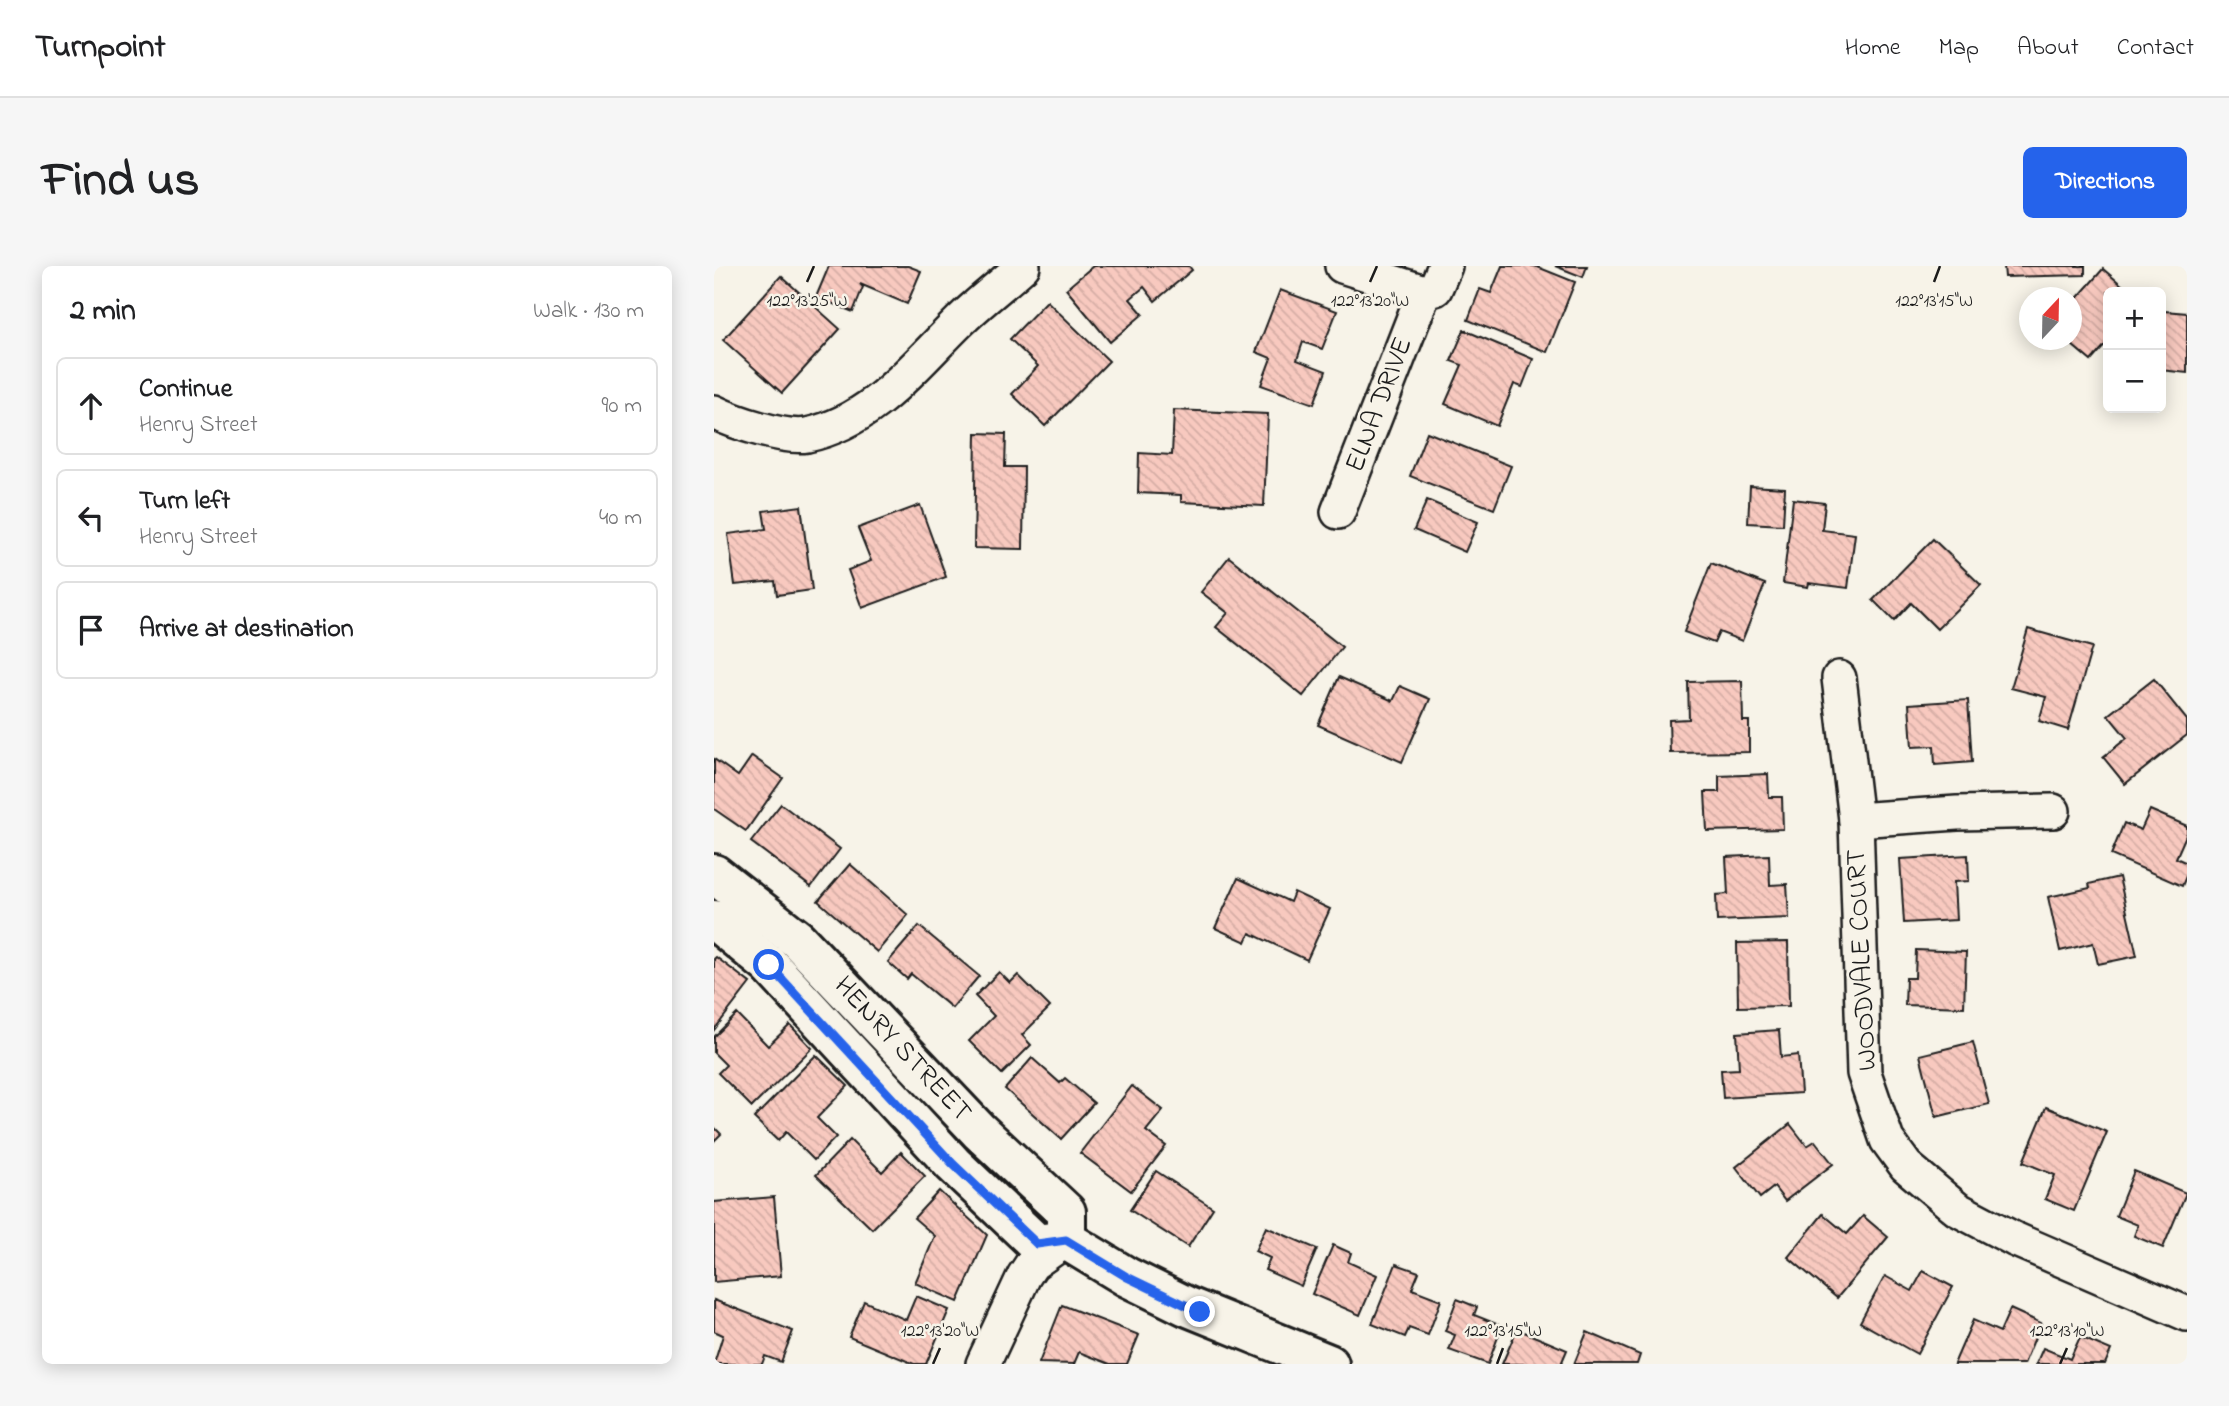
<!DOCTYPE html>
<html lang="en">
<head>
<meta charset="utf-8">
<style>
  body { margin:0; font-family:"Indie Flower",sans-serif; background:#f6f6f6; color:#202124 }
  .controls { position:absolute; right:21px; top:21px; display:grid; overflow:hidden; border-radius:10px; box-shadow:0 4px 18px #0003 }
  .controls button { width:63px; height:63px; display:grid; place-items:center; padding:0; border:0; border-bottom:2px solid #e0e0e0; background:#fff; color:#202124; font:35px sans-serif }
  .compass { position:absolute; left:1305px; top:21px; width:63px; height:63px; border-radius:50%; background:#fff; box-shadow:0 4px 18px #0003; rotate:22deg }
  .stop { position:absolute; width:21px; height:21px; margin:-16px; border:5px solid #2563eb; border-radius:50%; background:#fff }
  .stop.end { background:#2563eb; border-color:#fff; box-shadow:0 2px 7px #0008 }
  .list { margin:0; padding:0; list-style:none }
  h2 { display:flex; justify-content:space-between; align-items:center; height:91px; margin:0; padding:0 28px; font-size:30px }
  h2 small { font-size:23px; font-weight:400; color:#757577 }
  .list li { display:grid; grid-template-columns:46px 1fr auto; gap:21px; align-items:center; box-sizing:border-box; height:98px; margin:0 14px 14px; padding:0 14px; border:2px solid #e0e0e0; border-radius:10px }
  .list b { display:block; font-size:26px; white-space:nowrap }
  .list p { margin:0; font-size:23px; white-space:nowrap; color:#757577 }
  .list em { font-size:23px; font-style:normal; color:#757577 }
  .icon { flex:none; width:38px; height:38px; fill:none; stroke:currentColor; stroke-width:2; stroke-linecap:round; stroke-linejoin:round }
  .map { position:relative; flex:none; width:1473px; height:1098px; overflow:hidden; border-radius:10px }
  header { display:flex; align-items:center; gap:42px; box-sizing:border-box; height:98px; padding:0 35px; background:#fff; border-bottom:2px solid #e0e0e0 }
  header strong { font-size:33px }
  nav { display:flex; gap:38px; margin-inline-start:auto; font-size:24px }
  .intro { display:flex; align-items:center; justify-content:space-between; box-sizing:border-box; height:168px; padding:0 42px }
  h1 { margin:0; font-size:49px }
  .button { padding:18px 32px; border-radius:10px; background:#2563eb; color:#fff; font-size:24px; font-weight:700 }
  main { display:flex; gap:42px; padding:0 42px }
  aside { flex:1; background:#fff; border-radius:10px; box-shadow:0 4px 18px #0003 }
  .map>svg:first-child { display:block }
  .building { fill:url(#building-back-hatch); stroke:#1c1c1c; stroke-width:2 }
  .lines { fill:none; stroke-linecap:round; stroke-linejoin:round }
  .minor-casing { stroke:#1c1c1c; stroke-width:38 }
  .tertiary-casing { stroke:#1c1c1c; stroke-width:44 }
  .minor { stroke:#f7f3e8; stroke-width:33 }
  .tertiary { stroke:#f7f3e8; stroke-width:38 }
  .route { stroke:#2563eb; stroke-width:9 }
  .ticks { fill:none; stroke:#1c1c1c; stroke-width:2.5 }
  .labels { text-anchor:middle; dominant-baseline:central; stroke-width:5; stroke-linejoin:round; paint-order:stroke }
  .street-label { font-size:28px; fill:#1c1c1c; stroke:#f7f3e8 }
  .ticks-label { font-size:18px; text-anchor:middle; fill:#1c1c1c; stroke:#f7f3e8; stroke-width:5; stroke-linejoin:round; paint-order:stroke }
</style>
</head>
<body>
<header>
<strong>Turnpoint</strong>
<nav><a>Home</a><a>Map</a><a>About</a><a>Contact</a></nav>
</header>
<div class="intro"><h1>Find us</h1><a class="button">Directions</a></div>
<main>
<aside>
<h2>2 min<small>Walk · 130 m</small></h2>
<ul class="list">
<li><svg class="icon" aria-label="ahead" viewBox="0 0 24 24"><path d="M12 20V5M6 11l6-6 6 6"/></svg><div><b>Continue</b><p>Henry Street</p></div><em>90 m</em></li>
<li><svg class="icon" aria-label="left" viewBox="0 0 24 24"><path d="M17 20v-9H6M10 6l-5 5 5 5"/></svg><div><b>Turn left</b><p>Henry Street</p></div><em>40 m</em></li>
<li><svg class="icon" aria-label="arrive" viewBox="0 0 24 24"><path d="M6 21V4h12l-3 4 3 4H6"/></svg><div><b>Arrive at destination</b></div></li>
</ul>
</aside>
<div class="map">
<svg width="1473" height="1098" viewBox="0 0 1473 1098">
  <defs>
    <pattern id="building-back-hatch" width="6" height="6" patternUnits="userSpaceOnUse" patternTransform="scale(1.75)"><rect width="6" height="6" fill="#f8c9bf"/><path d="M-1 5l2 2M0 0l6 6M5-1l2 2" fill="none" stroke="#d4aca4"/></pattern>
  </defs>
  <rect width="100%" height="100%" fill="#f7f3e8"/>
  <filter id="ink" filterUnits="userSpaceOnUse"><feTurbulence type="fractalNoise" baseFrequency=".0143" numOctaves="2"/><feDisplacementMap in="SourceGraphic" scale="14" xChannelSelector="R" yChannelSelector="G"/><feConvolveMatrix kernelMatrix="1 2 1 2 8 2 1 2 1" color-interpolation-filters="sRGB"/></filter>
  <g filter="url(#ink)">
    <g class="building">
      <polygon points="115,0 194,0 207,5 193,38 146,18 149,21 139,46 102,31"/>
      <polygon points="379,0 475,0 478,4 441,35 430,21 416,33 429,48 396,76 352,23"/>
      <polygon points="788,0 821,0 861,16 833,86 754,54 766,23 777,27"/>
      <polygon points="841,0 873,0 869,11"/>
      <polygon points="1290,0 1371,0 1371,9 1291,11"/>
      <polygon points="1389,3 1416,26 1394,26 1394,80 1392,78 1377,95 1352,74 1358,74 1358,38"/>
      <polygon points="67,10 126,63 68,127 9,74"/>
      <polygon points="566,24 623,45 608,83 589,76 583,94 612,105 600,138 547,119 557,92 542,86"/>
      <polygon points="333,35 395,95 331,160 298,128 324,100 296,73"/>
      <polygon points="1450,45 1473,47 1473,107 1447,104"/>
      <polygon points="750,64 819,93 808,121 800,118 783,160 731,138 748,99 737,95"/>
      <polygon points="460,144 554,148 550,240 467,236 467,229 424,227 425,187 458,189"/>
      <polygon points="713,166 797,200 780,243 696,210"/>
      <polygon points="262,167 292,168 291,201 310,201 309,283 260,282"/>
      <polygon points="1036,220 1071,222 1069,259 1034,257"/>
      <polygon points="1079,233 1111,237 1108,264 1141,268 1134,322 1095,317 1094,321 1069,317"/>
      <polygon points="713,234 764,256 751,286 700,264"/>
      <polygon points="206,239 232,311 148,342 134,304 157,295 144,262"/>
      <polygon points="87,240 98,324 63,329 61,315 21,319 14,268 52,263 49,245"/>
      <polygon points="1219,273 1267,319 1223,363 1197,337 1180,355 1159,334"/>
      <polygon points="515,291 628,381 589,430 502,361 514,347 487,326"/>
      <polygon points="997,297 1051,318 1028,375 1005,366 1000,377 970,366"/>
      <polygon points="1314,363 1378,381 1354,464 1325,455 1332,431 1297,422"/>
      <polygon points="625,411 679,435 686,420 716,433 688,496 604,459"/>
      <polygon points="1440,413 1473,454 1473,469 1411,518 1389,491 1413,472 1394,449"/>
      <polygon points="1028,415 1029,455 1035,455 1035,486 956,487 955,454 975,453 974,416"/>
      <polygon points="1254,434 1258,496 1221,499 1220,480 1198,481 1195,438"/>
      <polygon points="38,490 69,512 32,565 0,543 0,493 24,510"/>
      <polygon points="1054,508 1055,531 1068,531 1069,563 993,565 991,526 1005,526 1005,510"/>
      <polygon points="67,538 126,583 97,621 37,576"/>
      <polygon points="1436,544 1473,560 1473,567 1462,592 1473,597 1473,608 1468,620 1397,589 1410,557 1427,564"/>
      <polygon points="1055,589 1056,619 1073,618 1075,652 1003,655 1002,629 1014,628 1012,591"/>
      <polygon points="1254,589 1255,615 1240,616 1242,654 1190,657 1186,593"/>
      <polygon points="136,598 194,649 163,686 104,635"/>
      <polygon points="1405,611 1423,690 1384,698 1379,677 1346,685 1334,631 1376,622 1375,618"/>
      <polygon points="524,612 576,636 580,626 616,643 593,694 536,667 532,676 501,662"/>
      <polygon points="205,660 265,710 238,742 197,708 193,713 174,696"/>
      <polygon points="1074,676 1075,740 1024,741 1023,677"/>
      <polygon points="1202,684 1252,686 1250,741 1191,739 1192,712 1201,712"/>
      <polygon points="2,691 36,717 0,764 0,693"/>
      <polygon points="285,706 296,717 304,709 336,741 308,769 317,779 288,808 255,775 280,750 261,730"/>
      <polygon points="23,748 54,780 76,759 98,782 38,841 4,807 12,799 0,787 0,771"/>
      <polygon points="1065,764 1067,791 1084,789 1087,827 1009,832 1007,804 1025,803 1023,767"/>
      <polygon points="1259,776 1275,838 1222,851 1206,789"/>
      <polygon points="102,789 134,820 103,852 122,871 100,894 72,866 64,875 40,852"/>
      <polygon points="318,792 346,817 351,812 380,837 347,873 291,823"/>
      <polygon points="418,820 449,844 432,865 452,880 417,925 366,887"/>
      <polygon points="1332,841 1393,866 1360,945 1331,933 1341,909 1309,896"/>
      <polygon points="1076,858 1093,880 1101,875 1119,898 1071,935 1060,921 1046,932 1022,901"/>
      <polygon points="0,861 7,868 0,875"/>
      <polygon points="136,874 168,906 187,886 211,910 158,963 102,909"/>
      <polygon points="442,905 499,942 474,981 416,944"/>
      <polygon points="1420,905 1472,927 1449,982 1420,970 1424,959 1402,950"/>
      <polygon points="225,925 273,969 244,1036 201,1017 221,970 200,952"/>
      <polygon points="60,931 67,1010 0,1016 0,936"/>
      <polygon points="1109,948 1133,968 1149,950 1174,971 1123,1032 1074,991"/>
      <polygon points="552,961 603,983 587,1020 551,1004 556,992 541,985"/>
      <polygon points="619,979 637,987 634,996 663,1009 646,1049 598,1028"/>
      <polygon points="682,998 705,1006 698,1023 727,1034 714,1069 695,1062 691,1071 658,1058"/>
      <polygon points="1209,1005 1239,1021 1203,1088 1146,1056 1171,1010 1198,1025"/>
      <polygon points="202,1030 235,1044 212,1098 200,1098 135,1071 150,1035 192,1054"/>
      <polygon points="743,1033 763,1041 760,1049 788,1060 774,1098 735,1084 741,1069 731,1065"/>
      <polygon points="0,1034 79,1065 67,1096 51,1090 48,1098 0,1098 9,1069 0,1065"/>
      <polygon points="348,1039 425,1069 413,1098 396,1098 365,1086 360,1098 325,1097"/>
      <polygon points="1296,1043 1327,1057 1310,1098 1240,1098 1259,1054 1286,1066"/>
      <polygon points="803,1063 853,1084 847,1098 788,1098"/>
      <polygon points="873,1066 926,1089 923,1098 860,1098"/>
      <polygon points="1366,1071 1397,1084 1391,1098 1322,1098 1329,1082 1356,1093"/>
    </g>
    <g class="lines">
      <g class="minor-casing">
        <g id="minor">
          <polyline points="628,0 710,26"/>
          <path d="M0,146C20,156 71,173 93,169C159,155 199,101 245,56C265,36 288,19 309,0"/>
          <polyline points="624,246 710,26 721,23 731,0"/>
          <polyline points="1125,412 1142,554 1150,807 1173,874 1192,900 1243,943 1300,973 1473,1048"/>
          <polyline points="1142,554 1243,547 1339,545"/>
          <polyline points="269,1098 310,1010 318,998 352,974"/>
        </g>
      </g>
      <g class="tertiary-casing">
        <g id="tertiary">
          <polyline points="0,608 83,673 265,865 352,946 352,974"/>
          <polyline points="0,654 55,699 239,898 323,978 352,974 413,1011 472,1040 615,1098"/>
        </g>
      </g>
      <use href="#minor" class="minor"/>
      <use href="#tertiary" class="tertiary"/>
    </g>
  </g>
  <g class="lines" filter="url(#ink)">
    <polyline class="route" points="55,699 239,898 323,978 352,974 413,1011 486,1046"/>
  </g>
  <path class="ticks" d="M93,16L100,0M656,16L663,0M1220,16L1226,0M219,1098L226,1082M783,1098L789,1082M1346,1098L1353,1082"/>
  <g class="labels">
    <g class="street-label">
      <text transform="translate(666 139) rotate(-69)">ELNA DRIVE</text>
      <text transform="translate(1149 694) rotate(-93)">WOODVALE COURT</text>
      <text transform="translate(188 784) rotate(47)">HENRY STREET</text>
    </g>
  </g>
  <g class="ticks-label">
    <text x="93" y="40">122°13'25"W</text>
    <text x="656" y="40">122°13'20"W</text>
    <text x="1220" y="40">122°13'15"W</text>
    <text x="226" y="1070">122°13'20"W</text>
    <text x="789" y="1070">122°13'15"W</text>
    <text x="1353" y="1070">122°13'10"W</text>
  </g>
</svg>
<div class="controls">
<button>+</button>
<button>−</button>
</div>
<svg class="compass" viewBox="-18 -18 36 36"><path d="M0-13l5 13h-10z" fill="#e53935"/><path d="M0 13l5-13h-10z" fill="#757577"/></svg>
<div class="stop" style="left:55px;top:699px"></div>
<div class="stop end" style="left:486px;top:1046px"></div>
</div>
</main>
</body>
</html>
